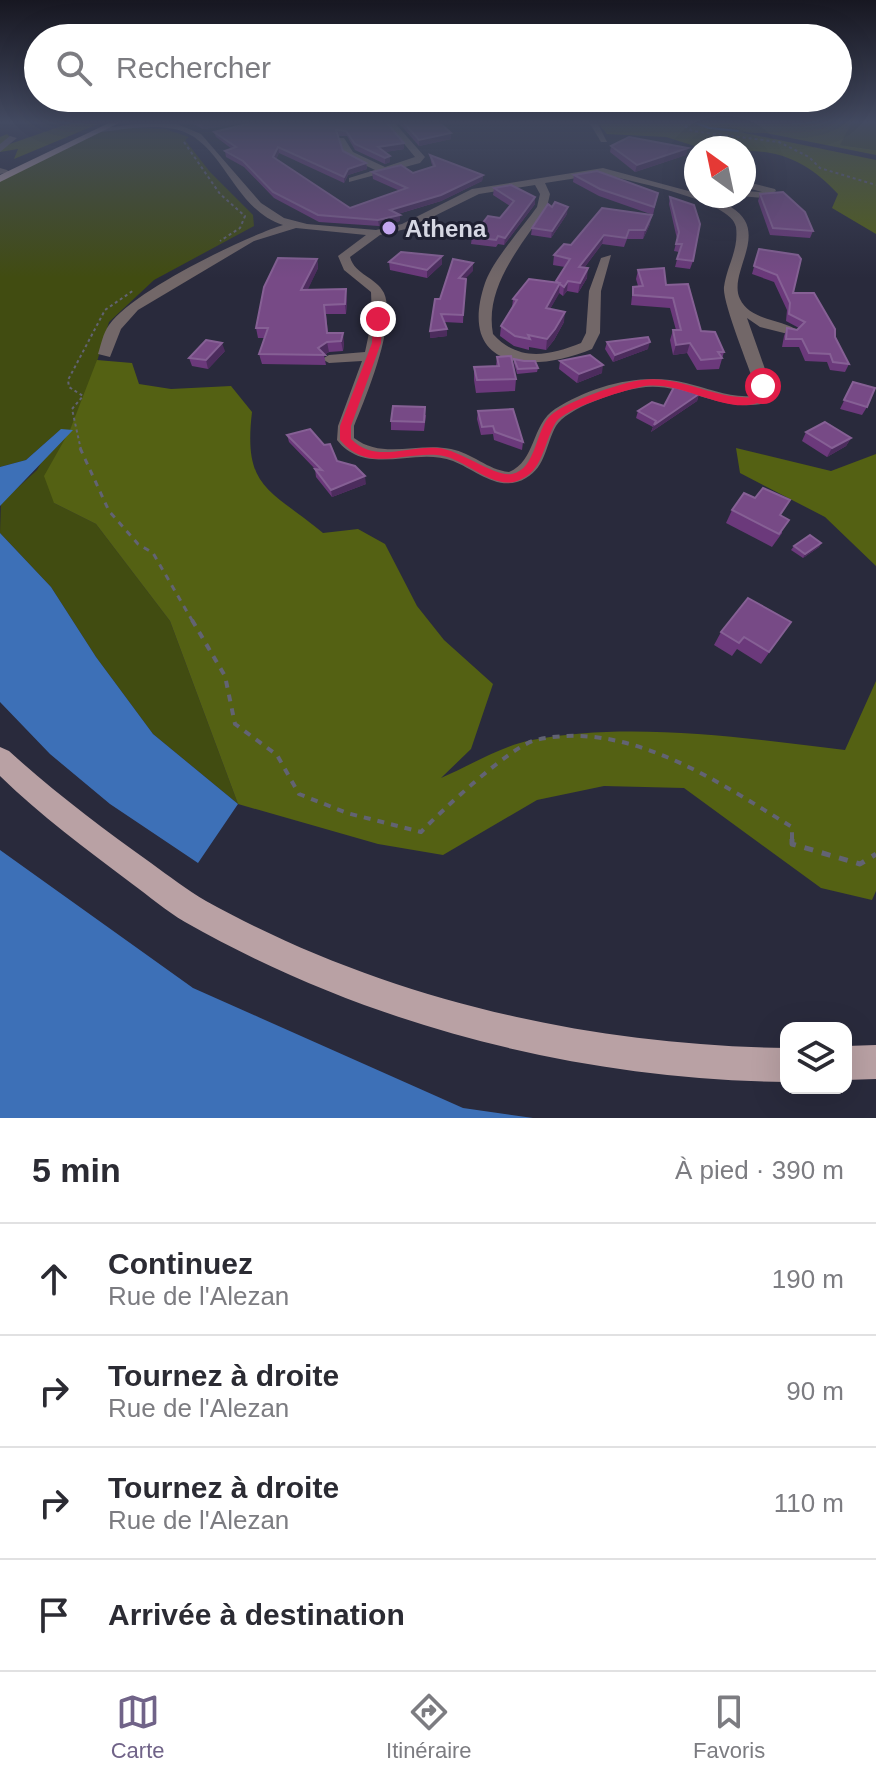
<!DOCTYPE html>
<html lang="fr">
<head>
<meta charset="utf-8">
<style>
  body { margin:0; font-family:Helvetica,sans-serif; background:#f2f2f3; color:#2b2b33 }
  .controls { position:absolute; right:24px; bottom:24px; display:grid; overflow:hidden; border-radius:16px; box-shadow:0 8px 32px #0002 }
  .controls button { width:72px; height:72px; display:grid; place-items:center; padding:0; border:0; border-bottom:2px solid #e1e1e2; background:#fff; color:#2b2b33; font:40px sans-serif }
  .compass { position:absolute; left:684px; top:136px; width:72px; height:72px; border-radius:50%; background:#fff; box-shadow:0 8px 32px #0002; rotate:327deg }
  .stop { position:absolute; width:24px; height:24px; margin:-18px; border:6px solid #e11d48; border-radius:50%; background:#fff }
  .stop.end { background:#e11d48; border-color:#fff; box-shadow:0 2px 8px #0008 }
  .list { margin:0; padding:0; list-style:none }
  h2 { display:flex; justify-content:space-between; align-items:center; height:104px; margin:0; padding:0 32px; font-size:34px }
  h2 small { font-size:26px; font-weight:400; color:#7c7c81 }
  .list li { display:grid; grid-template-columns:52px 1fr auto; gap:24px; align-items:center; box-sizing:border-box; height:112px; padding:0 32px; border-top:2px solid #e1e1e2 }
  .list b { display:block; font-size:30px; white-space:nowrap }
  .list p { margin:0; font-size:26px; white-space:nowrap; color:#7c7c81 }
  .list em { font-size:26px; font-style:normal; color:#7c7c81 }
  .icon { flex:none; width:44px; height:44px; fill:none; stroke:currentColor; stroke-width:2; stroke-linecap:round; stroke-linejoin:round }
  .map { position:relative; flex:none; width:876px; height:1118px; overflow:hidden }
  .search { position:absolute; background:#fff; box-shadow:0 8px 32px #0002; left:24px; right:24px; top:24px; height:88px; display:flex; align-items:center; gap:20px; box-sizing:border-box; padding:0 28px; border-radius:44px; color:#7c7c81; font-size:30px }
  .sheet { height:552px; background:#fff }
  nav { display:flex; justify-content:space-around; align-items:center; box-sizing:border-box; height:112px; border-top:2px solid #e1e1e2; background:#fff; font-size:22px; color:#7c7c81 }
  nav a { display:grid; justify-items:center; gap:4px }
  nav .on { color:#706388 }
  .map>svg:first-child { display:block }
  .green { fill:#414c11 }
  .forest { fill:#546113 }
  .water { fill:#3d70b7 }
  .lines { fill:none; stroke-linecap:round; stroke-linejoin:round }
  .stream { stroke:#3d70b7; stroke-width:2 }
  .path-far3 { stroke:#626373; stroke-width:2; stroke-dasharray:3 3; stroke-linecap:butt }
  .path-far2 { stroke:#626373; stroke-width:3; stroke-dasharray:6 6; stroke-linecap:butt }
  .path-far1 { stroke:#626373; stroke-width:4; stroke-dasharray:7 7; stroke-linecap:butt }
  .path { stroke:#626373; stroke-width:5; stroke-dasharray:9 9; stroke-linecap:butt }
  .minor { fill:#726768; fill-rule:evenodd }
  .major { fill:#b9a1a4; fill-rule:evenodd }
  .wall { fill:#6b397b }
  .shaded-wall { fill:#4c2c5d }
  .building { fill:#774a86; stroke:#866095; stroke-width:2 }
  .route { fill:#e11d48 }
  .poi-dot { fill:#c4a7f1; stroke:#1f2032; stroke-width:3 }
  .labels { text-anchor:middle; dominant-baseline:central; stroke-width:6; stroke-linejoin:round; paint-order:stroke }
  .far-poi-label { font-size:24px; font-weight:bold; fill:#d6d7e3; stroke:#1f2032; text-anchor:start }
</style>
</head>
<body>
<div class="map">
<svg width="876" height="1118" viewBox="0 0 876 1118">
  <rect width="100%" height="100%" fill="#292a3c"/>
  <g class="green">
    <polygon points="852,122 876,122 876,150 839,145"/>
    <polygon points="127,128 165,129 189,137 185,140 210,172 253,215 254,226 154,280 109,322 54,503 96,524 170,621 238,804 153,734 96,657 51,587 0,533 1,503 37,470 60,430 26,460 0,467 0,181 102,131"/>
  </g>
  <g class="forest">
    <polygon points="73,122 103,122 14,159 18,149 0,152 0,137 7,134 10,137 4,146"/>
    <path d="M597,122H852L840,145L876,150V155L766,133L740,132L876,160V234L832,208L838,194C811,165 784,150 744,151V148H701L666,137L607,134Z"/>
    <path d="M97,360L132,363L139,384L171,389L231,386L252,412C243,489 269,488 323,533L358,529L385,544L417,606L444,640L493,684L471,749L441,778C469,766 501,746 532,740C631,721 745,738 845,750L876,681V891L872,900L821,888L684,788L604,786L537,800L443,855L378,844L238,804L170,621L96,524L54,503L44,476L70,430Z"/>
    <polygon points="736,448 831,471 876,454 876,566 825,517 740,473"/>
  </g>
  <g class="water">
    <polygon points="61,429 73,430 0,506 0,467 26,460"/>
    <polygon points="0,533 51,587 96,657 153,734 238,804 198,863 110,804 50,754 0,702"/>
    <polygon points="0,850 193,988 463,1108 533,1118 0,1118"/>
  </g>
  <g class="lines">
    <polyline class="stream" points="694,122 709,128 738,131"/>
    <g class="path-far3">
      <polyline points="680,122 692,131 779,142 809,157 820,168 876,185"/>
      <polyline points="184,142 220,194 245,216 240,228 220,241"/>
      <polyline points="81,450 72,409 83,396 69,387 68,380 105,310 134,290"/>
    </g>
    <polyline class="path-far2" points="80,448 109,511 138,544 153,553 193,622"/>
    <path class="path-far1" d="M192,620L225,676L235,724L277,755L299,794L347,813L421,832C440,812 512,745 536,740C628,719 718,782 792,827V841"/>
    <polyline class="path" points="792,839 792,844 860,864 876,854"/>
    <g class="minor">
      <path d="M151,122L177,124L201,134L261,203L284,218L307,224L376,230L402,224L472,189L603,168L696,193V196C711,196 719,200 731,207C772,232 727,272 740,299C750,321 783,319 799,331L792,335L760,327L747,318L771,386L765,403C721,414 682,380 639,388C618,391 567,408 556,426C546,443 546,467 526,478C500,494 476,470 453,461C415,446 367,478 337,440L338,426L362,361L329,363L322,359L329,355L365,352L372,319L371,292L344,270L338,256L366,235L296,228L254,241L138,310L121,329L110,357L98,354C101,345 103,333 109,325C133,291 242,238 283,225C232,209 223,139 175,129C151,124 125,129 101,132L97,129ZM603,174C628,181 732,200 736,227C739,250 727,265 724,287C722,302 749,367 755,386L752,396C729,398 708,388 686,383C643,372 593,385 555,409C531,425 536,461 509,472C488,470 472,453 451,449C418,442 383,460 354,438V426C366,396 397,324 384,293C376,277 355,275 350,257L380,235L410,228L479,194L535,185L540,194L537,207C522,228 493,260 485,283C456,370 532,374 592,349L600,333L601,291L611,255L601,258L589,291L586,333L581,343C549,356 518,362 493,334C484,286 522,245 547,207L550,194L545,183Z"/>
      <polygon points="386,122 394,122 425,157 420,163 349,182 349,178 375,170 346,156 338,138 344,138 353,152 385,167 415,157"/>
      <polygon points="589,122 597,122 607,142 601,142"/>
      <polygon points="10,136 17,138 0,152 0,144"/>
      <polygon points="696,162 696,175 687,171 687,167"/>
      <polygon points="0,168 7,170 9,172 0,174"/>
      <polygon points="744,181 775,189 776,191 763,198 740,196 744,196 744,191 762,192 744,187"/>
    </g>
    <g class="major">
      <polygon points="111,122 121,122 0,182 0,175"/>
      <path d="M0,747L9,751C54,792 102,828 151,863C169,876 187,890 206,901C383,999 585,1045 786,1048V1082C577,1079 368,1026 185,922C166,911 149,896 131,883C86,849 41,816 0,776Z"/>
      <polygon points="876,1045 876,1079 846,1080 846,1046"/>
    </g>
  </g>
  <g class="wall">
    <polygon points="190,122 252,122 203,129"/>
    <polygon points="386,122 404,149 385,152 390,162 385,164 355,150 347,136 338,136 343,151 366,163 367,169 348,175 344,183 279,153 276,159 350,208 400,191 373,179 372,172 413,173 433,167 431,162 430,155 483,175 482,181 441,201 398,214 400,221 379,226 319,222 274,198 244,167 226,157 225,151 232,149 216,137 214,132"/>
    <polygon points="398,122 439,122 451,133 451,139 419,146"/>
    <polygon points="611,146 686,155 635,172 610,152"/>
    <polygon points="574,175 658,193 653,215 599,196 573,182"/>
    <polygon points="494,188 535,197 535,204 504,245 498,244 496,247 471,244 472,237 500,218 510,206 493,195"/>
    <polygon points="760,194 813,231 810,238 770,235 758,201"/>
    <polygon points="670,197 693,261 690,269 675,267 679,252 674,251 677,239 669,204"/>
    <polygon points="602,208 650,224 643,239 627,239 624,247 602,244 584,268 587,278 578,293 567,291 563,296 559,293 550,309 564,322 554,340 546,350 529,347 529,350 514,346 500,336 501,326 512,308 513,299 556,283 565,267 553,265 554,255 571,245"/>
    <polygon points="567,214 551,238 531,235 532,228"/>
    <polygon points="759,249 793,293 835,337 849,364 845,372 830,370 827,362 805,361 799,347 782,347 784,336 787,328 797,330 799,328 786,321 787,310 774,282 752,274"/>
    <polygon points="442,256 442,264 427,278 390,270 389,262"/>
    <polygon points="317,259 318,268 307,290 347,299 346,314 326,314 328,333 344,342 343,351 329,352 324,355 326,365 262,364 259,354 265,338 258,338 256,328"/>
    <polygon points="638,270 666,285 701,331 724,352 719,369 697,370 687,353 673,355 670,340 673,330 676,330 670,308 631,305 633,287 638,286 636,279"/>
    <polygon points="473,271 465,278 463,323 444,322 447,336 430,338 440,299"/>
    <polygon points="607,342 648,349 613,362 605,349"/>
    <polygon points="225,351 208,369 192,366 189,358"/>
    <polygon points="497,357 516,379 515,391 476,393 474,380 474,367 496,366"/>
    <polygon points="514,359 524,361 538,368 537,372 517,374 514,363"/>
    <polygon points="560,361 602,373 577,383 559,369"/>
    <polygon points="853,382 867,407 862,415 840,409"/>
    <polygon points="699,394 697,401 651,432 653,427 636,418 638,411 664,406"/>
    <polygon points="478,411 523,442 522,450 494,440 493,434 481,435 477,419"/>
    <polygon points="426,415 424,431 391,430 391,421"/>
    <polygon points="806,432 851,438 846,446 827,457 802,441"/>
    <polygon points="287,435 337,461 366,484 332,497 316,477 315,469 289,442"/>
    <polygon points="755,498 781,516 782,533 772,547 726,523 732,510"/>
    <polygon points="821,543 819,547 803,558 791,550 794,546"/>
    <polygon points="791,622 761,664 737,649 732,656 714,645 721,632"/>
  </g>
  <g class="shaded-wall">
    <polygon points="213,122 252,122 203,129 202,124"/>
    <polygon points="451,133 451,139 419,146 419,140"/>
    <polygon points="404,143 404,149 379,153 378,147"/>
    <polygon points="278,147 279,153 274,163 273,157"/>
    <polygon points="688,148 686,155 635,172 637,165"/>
    <polygon points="390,156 390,162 385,164 385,158"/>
    <polygon points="366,163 367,169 348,175 344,183 344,177 348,169"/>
    <polygon points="483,175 482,181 441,201 391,216 390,210"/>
    <polygon points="535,197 535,204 504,245 505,238"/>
    <polygon points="568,207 567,214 551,238 552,231"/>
    <polygon points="400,215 400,221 379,226 378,220"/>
    <polygon points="652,215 650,224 643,239 645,230"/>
    <polygon points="604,235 602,244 578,276 579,267"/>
    <polygon points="442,256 442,264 427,278 427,270"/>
    <polygon points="317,259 318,268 303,300 301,290"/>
    <polygon points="473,263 473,271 459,285 459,278"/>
    <polygon points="588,268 587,278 578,293 580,283"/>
    <polygon points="568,281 567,291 563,296 564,287"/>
    <polygon points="560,283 559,294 544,319 546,308"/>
    <polygon points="346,289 347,299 346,314 345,304"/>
    <polygon points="565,312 564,322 554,340 546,350 547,339"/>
    <polygon points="447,329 447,336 430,338 430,331"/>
    <polygon points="343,333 344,342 343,351 341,341"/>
    <polygon points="327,342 329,352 324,355 318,348"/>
    <polygon points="650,342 648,349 613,362 615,355"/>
    <polygon points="222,343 225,351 208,369 206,360"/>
    <polygon points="690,343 687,353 673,355 676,345"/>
    <polygon points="603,365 602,373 577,383 579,374"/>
    <polygon points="699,394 697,401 651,432 654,425"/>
    <polygon points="851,438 846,446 827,457 832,448"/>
    <polygon points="365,476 366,484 332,497 331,490"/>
    <polygon points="821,543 819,547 803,558 805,554"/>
  </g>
  <g class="building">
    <polygon points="255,122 386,122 404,143 378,147 390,156 385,158 355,144 346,131 336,130 343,151 366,163 348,169 344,177 278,147 273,157 350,208 407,188 372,172 401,165 413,173 435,166 430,155 483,175 441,195 390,210 400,215 378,220 318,215 273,192 243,161 225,151 236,147 214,132"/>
    <polygon points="403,122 439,122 451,133 419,140"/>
    <polygon points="629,137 688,148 637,165 611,146"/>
    <polygon points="597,171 658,193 654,207 600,189 574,175"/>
    <polygon points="511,185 535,197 505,238 498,236 496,240 472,237 488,216 500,218 514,201 494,188"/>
    <polygon points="783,192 805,212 813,231 773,228 760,194"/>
    <polygon points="670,197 694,205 700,224 693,261 677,259 682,244 676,244 679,232"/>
    <polygon points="555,202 568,207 552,231 532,228 548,204 552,207"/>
    <polygon points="602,208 652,215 645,230 629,230 626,238 604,235 579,267 588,268 580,283 568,281 564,287 556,281 570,259 554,255 564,244 571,245"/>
    <polygon points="759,249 798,255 801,259 793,293 814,293 835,329 835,337 849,364 833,362 830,354 809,353 802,339 786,339 787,328 797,330 805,322 789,314 790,303 777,275 754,266"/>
    <polygon points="401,252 442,256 427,270 389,262"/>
    <polygon points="278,258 317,259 301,290 346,289 345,304 324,305 327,333 343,333 341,341 327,342 318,348 325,355 259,354 268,328 256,328 264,287"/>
    <polygon points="453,259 473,263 459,278 466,279 463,315 441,314 447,329 430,331 435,299 440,299"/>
    <polygon points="664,268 666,285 688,284 701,331 715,332 724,352 718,352 722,358 701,360 690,343 676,345 673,330 681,330 673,298 633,295 633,287 643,286 638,270"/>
    <polygon points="529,279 560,283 546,308 565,312 555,329 547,339 528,335 530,339 515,336 501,326 517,300 513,299"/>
    <polygon points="648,337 650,342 615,355 607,342"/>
    <polygon points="206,340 222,343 206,360 189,358"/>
    <polygon points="590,355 603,365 579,374 560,361"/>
    <polygon points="511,356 516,379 477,380 474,367 499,366 497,357"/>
    <polygon points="514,359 524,361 535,361 538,368 518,369"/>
    <polygon points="853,382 875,388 867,407 844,400"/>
    <polygon points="674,387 699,394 654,425 656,421 638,411 652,402 664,406"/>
    <polygon points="393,406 425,407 424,422 391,421"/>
    <polygon points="513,409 523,442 495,432 493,426 482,427 478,411"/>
    <polygon points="825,422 851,438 832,448 806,432"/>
    <polygon points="310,429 324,445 330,444 337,461 355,466 365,476 331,490 315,469 322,470 287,435"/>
    <polygon points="763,488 790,500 780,515 789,520 779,534 732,510 744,493 755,498"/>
    <polygon points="810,535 821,543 805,554 794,546"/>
    <polygon points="748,598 791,622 769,652 744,637 739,643 721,632"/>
  </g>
  <linearGradient id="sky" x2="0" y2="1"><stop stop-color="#171721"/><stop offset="0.44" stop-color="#434a61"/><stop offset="1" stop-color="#434a61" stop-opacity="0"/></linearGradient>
  <rect width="876" height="278" fill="url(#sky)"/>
  <path class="route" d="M378,316L382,319L381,343L351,426V439C376,464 407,445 438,448C461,450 494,477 512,474C537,469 535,429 551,415C566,402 622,382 642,380C682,375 715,401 755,397L760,384L768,386L764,400C730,420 680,377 640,387C622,391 566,408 556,422C543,443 544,472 517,481C491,490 463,456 437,455C402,452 367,473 340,440V426L372,343L373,319Z"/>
  <circle class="poi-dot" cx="389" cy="228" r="8"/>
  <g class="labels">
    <g class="far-poi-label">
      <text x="405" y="228">Athena</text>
    </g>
  </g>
</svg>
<div class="controls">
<button><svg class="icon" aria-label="layers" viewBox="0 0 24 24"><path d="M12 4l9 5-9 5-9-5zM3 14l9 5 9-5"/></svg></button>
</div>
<svg class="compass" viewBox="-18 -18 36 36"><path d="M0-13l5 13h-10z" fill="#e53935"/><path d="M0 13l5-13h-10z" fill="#7c7c81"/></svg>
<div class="stop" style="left:763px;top:386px"></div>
<div class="stop end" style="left:378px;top:319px"></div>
<div class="search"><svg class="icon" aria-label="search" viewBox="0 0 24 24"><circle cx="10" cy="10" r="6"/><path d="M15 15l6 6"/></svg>Rechercher</div>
</div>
<section class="sheet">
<h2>5 min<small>À pied · 390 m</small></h2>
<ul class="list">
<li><svg class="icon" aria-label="ahead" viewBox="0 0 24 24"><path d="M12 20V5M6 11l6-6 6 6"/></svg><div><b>Continuez</b><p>Rue de l'Alezan</p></div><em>190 m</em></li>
<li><svg class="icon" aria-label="right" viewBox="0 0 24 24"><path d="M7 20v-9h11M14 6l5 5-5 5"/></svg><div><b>Tournez à droite</b><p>Rue de l'Alezan</p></div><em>90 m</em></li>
<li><svg class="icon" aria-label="right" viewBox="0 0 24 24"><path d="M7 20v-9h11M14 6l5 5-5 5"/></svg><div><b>Tournez à droite</b><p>Rue de l'Alezan</p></div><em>110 m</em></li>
<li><svg class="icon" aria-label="arrive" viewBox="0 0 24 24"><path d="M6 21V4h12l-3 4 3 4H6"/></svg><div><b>Arrivée à destination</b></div></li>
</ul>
</section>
<nav>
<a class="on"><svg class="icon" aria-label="map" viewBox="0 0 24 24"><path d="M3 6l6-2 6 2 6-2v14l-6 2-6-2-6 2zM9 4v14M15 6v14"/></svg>Carte</a>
<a><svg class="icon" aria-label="directions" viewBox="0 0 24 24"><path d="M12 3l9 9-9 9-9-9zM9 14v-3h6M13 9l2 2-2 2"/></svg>Itinéraire</a>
<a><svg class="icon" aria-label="saved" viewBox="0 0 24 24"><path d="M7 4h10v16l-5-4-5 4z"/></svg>Favoris</a>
</nav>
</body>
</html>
